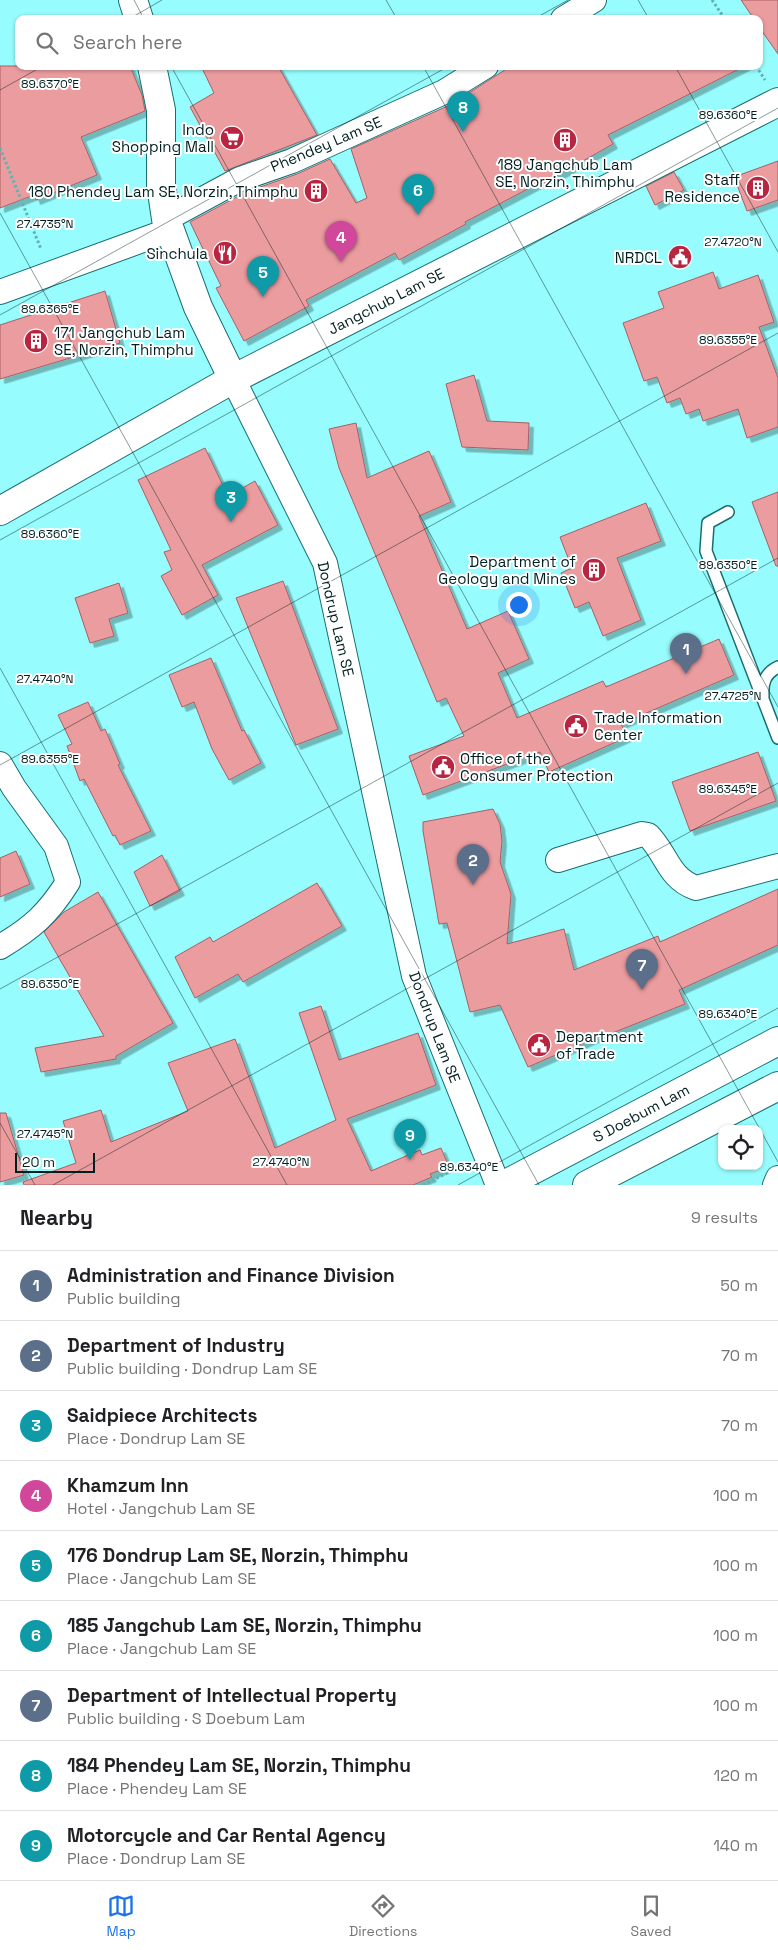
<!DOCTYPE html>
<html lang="en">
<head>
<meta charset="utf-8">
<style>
  body { margin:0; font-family:"Space Grotesk",sans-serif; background:#f6f6f6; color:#202124 }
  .controls { position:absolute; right:15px; bottom:15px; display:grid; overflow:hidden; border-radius:10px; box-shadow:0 1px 4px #0004 }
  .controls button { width:45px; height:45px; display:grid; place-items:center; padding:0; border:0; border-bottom:1px solid #e0e0e0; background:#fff; color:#202124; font:25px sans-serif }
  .scale { position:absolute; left:15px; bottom:12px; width:80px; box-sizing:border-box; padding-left:5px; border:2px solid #001f20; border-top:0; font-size:14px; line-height:18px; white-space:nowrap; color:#001f20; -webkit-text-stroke:4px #fff; paint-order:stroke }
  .you { position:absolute; left:518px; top:604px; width:18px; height:18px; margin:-12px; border:4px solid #fff; border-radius:50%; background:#1a73e8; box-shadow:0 0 0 8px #1a73e833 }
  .badge { display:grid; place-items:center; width:32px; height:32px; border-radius:50%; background:#1a73e8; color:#fff; font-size:16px; font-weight:700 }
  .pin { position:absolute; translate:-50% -41px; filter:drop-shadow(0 1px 2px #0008) }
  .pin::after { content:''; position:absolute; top:26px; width:18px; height:15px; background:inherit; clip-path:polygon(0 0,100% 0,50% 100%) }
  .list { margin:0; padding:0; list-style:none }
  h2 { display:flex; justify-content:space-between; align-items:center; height:65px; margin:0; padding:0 20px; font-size:21px }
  h2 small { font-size:16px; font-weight:400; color:#757577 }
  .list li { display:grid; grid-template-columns:32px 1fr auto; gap:15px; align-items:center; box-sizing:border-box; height:70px; padding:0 20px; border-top:1px solid #e0e0e0 }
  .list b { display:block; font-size:19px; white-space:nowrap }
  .list p { margin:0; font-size:16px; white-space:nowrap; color:#757577 }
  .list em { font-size:16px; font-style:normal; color:#757577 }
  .icon { flex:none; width:28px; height:28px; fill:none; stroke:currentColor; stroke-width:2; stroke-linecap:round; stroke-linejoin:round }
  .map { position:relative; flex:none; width:778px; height:1185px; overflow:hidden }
  .search { position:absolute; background:#fff; box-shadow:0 1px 4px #0004; left:15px; right:15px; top:15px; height:55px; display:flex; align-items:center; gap:12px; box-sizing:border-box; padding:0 18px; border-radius:10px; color:#757577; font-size:19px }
  .sheet { height:695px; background:#fff }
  nav { display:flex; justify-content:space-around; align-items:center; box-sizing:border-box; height:70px; border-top:1px solid #e0e0e0; background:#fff; font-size:14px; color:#757577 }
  nav a { display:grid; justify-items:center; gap:2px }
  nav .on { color:#1a73e8 }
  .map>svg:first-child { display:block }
  .building { fill:#eb9c9f; stroke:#a85f64; filter:url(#shadow) }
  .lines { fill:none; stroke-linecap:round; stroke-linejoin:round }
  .lane-casing { stroke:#1b6e70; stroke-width:14 }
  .street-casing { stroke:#1b6e70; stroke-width:26 }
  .secondary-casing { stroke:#1b6e70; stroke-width:30 }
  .path { stroke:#63b1b2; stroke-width:3; stroke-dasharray:2.5 2.5; stroke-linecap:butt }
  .lane { stroke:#fff; stroke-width:11 }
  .street { stroke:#fff; stroke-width:24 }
  .secondary { stroke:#fff; stroke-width:28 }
  .ticks { fill:none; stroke:#001f20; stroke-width:1; stroke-opacity:0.45 }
  .labels { text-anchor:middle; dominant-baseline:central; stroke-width:4; stroke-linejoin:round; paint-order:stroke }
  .poi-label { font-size:15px; fill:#001f20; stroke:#fff; text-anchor:end }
  .street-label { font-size:15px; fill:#001f20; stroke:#fff }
  .ticks-label { font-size:12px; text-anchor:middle; fill:#001f20; stroke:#fff; stroke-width:4; stroke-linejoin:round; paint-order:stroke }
</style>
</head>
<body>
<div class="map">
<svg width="778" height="1185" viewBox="0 0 778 1185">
  <defs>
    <filter id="shadow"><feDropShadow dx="4.5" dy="4.5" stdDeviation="0" flood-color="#0004"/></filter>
  </defs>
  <rect width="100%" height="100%" fill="#97fcfd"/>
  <g class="building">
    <polygon points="741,0 778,0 778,54 759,27 759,19 754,19"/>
    <polygon points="0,66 130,66 142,95 145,111 81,137 97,175 36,200 34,195 0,208"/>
    <polygon points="201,66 278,66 317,135 225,171 190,107 214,93"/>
    <polygon points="511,66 745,66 608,135 613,144 544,183 543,181 465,222 466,224 399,260 395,253 306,300 309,306 244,341 216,288 221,286 190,222 246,192 297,174 330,159 356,203 367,198 351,149 450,105"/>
    <polygon points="778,161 778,200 747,211 734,177"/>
    <polygon points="674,172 684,190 655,205 646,186"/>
    <polygon points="713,272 719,289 758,275 774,322 759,327 778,378 778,427 747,438 738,409 703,421 699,409 686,414 680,398 667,403 657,377 644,381 623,323 664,308 658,292"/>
    <polygon points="105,291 120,343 0,379 0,325"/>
    <polygon points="474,375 487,421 529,423 528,450 462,447 446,384"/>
    <polygon points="356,423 367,478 429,451 451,502 419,516 467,629 508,611 529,659 498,673 517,718 603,681 606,687 719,639 734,675 621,724 627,737 549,772 540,752 423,795 409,756 464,736 446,698 437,702 339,468 329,429"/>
    <polygon points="205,448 228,496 255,481 278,525 202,565 218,595 182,615 161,576 172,570 164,552 171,550 138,480"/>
    <polygon points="778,492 778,566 776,566 752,502"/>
    <polygon points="646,503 661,541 617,558 641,620 603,636 589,602 575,608 561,573 572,568 560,537"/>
    <polygon points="283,581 338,729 296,745 236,598"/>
    <polygon points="119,583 128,613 109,619 114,636 90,643 75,598"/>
    <polygon points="211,658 242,731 244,730 261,763 229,780 212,749 194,702 182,707 169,675"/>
    <polygon points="88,702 101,731 105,729 120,764 118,765 151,831 120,845 115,835 113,836 84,779 80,781 67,746 72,744 58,715"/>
    <polygon points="758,752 776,801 690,831 672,782"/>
    <polygon points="493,809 500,824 502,841 500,862 511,894 507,944 564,929 574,970 658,936 660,942 778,889 778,945 679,990 685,1004 605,1036 604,1034 528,1067 500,1005 470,1012 447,923 439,924 423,831 423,822"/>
    <polygon points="16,851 30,884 0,897 0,858"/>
    <polygon points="162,855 180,891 150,906 134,872"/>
    <polygon points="317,883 342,926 243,982 238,974 195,998 175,957 210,937 213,942"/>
    <polygon points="98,892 173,1023 116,1056 116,1059 41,1072 35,1048 104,1036 44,932 64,912"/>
    <polygon points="321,1006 339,1060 418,1033 436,1085 347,1119 371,1171 420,1150 422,1155 441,1148 449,1167 430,1174 432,1177 413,1185 24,1185 23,1182 76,1163 63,1121 101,1110 111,1142 188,1111 168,1063 235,1039 275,1148 336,1120 299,1013"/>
    <polygon points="0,1113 6,1113 24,1175 0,1182"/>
  </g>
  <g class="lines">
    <g class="lane-casing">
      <g id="lane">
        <polyline points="728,512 708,523 706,551 778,738"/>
        <path d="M763,696C762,683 765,673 778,667"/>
      </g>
    </g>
    <g class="street-casing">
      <g id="street">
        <polyline points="563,19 594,0"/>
        <polyline points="166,219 240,179 292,161 444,92 486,66"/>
        <polyline points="0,292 170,230"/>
        <polyline points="233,379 325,563 414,976 498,1185"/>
        <path d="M0,764L14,788L56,846L68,882C48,914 32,928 0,947"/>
        <path d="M558,860L642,834L648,835C667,854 668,878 696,888L778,866"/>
        <polyline points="775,1185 778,1178"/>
      </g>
    </g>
    <g class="secondary-casing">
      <g id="secondary">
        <polyline points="133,0 139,19"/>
        <polyline points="152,66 161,110 161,185 166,219 198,307 233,379"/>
        <polyline points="0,511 233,379 778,102"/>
        <polyline points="504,1185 778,1041"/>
        <polyline points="587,1185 778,1086"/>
      </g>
    </g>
    <g class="path">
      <polyline points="712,0 725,19"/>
      <polyline points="756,66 765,80"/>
      <polyline points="0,148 41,249"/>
      <polyline points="423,1185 463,1165"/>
    </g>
    <use href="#lane" class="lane"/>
    <use href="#street" class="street"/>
    <use href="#secondary" class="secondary"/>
  </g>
  <path class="ticks" d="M134,0L144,19M386,0L397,19M638,0L649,19M129,19L162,0M534,19L568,0M171,66L778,1162M423,66L778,707M675,66L778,252M0,90L43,66M0,213L539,1185M0,315L449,66M0,540L778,108M0,668L287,1185M0,765L778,333M0,989L778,558M0,1123L35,1185M53,1185L778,783M458,1185L778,1008"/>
  <defs>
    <g id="supermarket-disc" transform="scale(1.25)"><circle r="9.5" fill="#b72540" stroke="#fff"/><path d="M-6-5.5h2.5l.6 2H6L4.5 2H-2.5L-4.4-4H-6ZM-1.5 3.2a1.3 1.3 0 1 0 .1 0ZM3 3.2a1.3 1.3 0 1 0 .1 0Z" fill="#fff"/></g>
    <g id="building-disc" transform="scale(1.25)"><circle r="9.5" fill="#b72540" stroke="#fff"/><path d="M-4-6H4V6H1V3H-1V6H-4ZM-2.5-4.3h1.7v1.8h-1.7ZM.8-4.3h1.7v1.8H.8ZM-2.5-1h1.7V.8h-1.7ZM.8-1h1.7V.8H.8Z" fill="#fff"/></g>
    <g id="restaurant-disc" transform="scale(1.25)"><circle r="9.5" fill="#b72540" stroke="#fff"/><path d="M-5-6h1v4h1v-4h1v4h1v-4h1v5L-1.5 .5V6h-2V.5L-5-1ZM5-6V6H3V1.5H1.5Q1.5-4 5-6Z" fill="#fff"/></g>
    <g id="civic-disc" transform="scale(1.25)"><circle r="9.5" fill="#b72540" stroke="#fff"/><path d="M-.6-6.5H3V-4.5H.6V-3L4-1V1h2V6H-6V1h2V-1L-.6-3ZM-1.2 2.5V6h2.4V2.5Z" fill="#fff"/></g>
  </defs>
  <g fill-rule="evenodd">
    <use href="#supermarket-disc" x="232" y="138"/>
    <use href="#building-disc" x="565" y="140"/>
    <use href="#building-disc" x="758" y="188"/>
    <use href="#building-disc" x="316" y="191"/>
    <use href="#restaurant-disc" x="225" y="253"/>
    <use href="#civic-disc" x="680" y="257"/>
    <use href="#building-disc" x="36" y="341"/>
    <use href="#building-disc" x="594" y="570"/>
    <use href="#civic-disc" x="576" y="726"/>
    <use href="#civic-disc" x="443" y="767"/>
    <use href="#civic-disc" x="539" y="1045"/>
  </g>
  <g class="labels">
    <g class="poi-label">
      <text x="214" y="129">Indo<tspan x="214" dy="17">Shopping Mall</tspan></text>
      <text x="565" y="164" text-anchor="middle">189 Jangchub Lam<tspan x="565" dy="17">SE, Norzin, Thimphu</tspan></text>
      <text x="740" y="179">Staff<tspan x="740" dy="17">Residence</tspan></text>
      <text x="298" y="191">180 Phendey Lam SE, Norzin, Thimphu</text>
      <text x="208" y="253">Sinchula</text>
      <text x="662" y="257">NRDCL</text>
      <text x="54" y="332" text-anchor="start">171 Jangchub Lam<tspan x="54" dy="17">SE, Norzin, Thimphu</tspan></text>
      <text x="576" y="561">Department of<tspan x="576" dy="17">Geology and Mines</tspan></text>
      <text x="594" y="717" text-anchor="start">Trade Information<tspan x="594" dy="17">Center</tspan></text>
      <text x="460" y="758" text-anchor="start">Office of the<tspan x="460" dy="17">Consumer Protection</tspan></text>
      <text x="556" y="1036" text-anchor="start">Department<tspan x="556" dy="17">of Trade</tspan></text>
    </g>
    <g class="street-label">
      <text transform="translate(326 144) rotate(-23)">Phendey Lam SE</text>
      <text transform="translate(386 301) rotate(-27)">Jangchub Lam SE</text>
      <text transform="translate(336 619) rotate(77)">Dondrup Lam SE</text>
      <text transform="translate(435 1027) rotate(69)">Dondrup Lam SE</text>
      <text transform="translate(641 1113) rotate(-28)">S Doebum Lam</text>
    </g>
  </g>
  <g class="ticks-label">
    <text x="50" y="88">89.6370°E</text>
    <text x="728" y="119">89.6360°E</text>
    <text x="45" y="228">27.4735°N</text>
    <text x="733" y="246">27.4720°N</text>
    <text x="50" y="313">89.6365°E</text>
    <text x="728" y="344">89.6355°E</text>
    <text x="50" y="538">89.6360°E</text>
    <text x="728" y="569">89.6350°E</text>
    <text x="45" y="683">27.4740°N</text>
    <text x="733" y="700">27.4725°N</text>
    <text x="50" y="763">89.6355°E</text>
    <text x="728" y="793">89.6345°E</text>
    <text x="50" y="988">89.6350°E</text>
    <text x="728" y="1018">89.6340°E</text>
    <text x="45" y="1138">27.4745°N</text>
    <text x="281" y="1166">27.4740°N</text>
    <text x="469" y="1171">89.6340°E</text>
  </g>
</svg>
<div class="controls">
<button><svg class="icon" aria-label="locate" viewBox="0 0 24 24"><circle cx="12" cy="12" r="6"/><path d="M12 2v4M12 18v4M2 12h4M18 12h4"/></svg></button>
</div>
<div class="scale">20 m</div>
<div class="you"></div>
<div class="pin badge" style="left:686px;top:674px;background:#5c6f8a">1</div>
<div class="pin badge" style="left:473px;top:885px;background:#5c6f8a">2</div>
<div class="pin badge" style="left:231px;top:522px;background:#0f9aa8">3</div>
<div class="pin badge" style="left:341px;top:262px;background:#d1479c">4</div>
<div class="pin badge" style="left:263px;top:297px;background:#0f9aa8">5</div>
<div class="pin badge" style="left:418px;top:215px;background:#0f9aa8">6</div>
<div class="pin badge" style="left:642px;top:990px;background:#5c6f8a">7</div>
<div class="pin badge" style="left:463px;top:132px;background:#0f9aa8">8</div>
<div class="pin badge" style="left:410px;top:1160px;background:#0f9aa8">9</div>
<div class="search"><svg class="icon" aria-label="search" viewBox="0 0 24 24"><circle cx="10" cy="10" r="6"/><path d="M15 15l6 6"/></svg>Search here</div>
</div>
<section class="sheet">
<h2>Nearby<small>9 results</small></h2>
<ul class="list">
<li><span class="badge" style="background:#5c6f8a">1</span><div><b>Administration and Finance Division</b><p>Public building</p></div><em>50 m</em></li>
<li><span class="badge" style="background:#5c6f8a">2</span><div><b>Department of Industry</b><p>Public building · Dondrup Lam SE</p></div><em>70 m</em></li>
<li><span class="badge" style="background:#0f9aa8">3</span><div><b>Saidpiece Architects</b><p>Place · Dondrup Lam SE</p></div><em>70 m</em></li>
<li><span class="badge" style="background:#d1479c">4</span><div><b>Khamzum Inn</b><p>Hotel · Jangchub Lam SE</p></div><em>100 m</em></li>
<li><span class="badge" style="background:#0f9aa8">5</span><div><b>176 Dondrup Lam SE, Norzin, Thimphu</b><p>Place · Jangchub Lam SE</p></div><em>100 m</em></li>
<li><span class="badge" style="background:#0f9aa8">6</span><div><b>185 Jangchub Lam SE, Norzin, Thimphu</b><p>Place · Jangchub Lam SE</p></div><em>100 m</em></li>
<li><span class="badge" style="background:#5c6f8a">7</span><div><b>Department of Intellectual Property</b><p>Public building · S Doebum Lam</p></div><em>100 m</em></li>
<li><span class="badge" style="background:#0f9aa8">8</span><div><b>184 Phendey Lam SE, Norzin, Thimphu</b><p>Place · Phendey Lam SE</p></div><em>120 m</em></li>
<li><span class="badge" style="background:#0f9aa8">9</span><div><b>Motorcycle and Car Rental Agency</b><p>Place · Dondrup Lam SE</p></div><em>140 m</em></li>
</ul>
</section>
<nav>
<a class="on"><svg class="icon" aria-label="map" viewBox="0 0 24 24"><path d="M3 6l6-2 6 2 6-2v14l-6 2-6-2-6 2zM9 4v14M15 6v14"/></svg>Map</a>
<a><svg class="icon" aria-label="directions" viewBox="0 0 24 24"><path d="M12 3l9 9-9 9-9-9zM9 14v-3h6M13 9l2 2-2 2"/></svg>Directions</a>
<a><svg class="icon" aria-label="saved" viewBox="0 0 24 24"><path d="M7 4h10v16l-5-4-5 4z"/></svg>Saved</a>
</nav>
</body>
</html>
